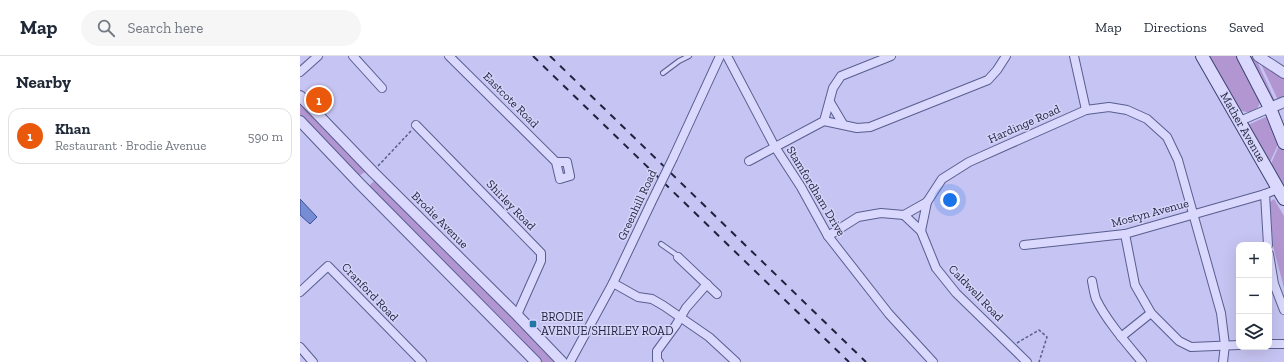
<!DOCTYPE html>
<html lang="en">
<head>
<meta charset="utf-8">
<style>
  body { margin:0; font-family:"Zilla Slab",serif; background:#f6f6f7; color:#1f2937 }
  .controls { position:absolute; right:12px; bottom:12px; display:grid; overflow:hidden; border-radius:8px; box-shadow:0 4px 16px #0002 }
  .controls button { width:36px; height:36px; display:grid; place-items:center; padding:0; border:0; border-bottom:1px solid #e0e1e3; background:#fff; color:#1f2937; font:20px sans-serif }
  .you { position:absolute; left:650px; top:144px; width:14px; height:14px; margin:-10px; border:3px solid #fff; border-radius:50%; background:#1a73e8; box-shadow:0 0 0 6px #1a73e833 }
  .badge { display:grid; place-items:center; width:26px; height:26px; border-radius:50%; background:#ea580c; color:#fff; font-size:13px; font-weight:700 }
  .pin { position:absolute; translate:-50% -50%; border:2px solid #fff; box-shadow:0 1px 4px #0006 }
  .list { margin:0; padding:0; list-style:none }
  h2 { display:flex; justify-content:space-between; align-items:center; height:52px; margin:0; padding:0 16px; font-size:17px }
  h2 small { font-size:13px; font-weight:400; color:#747a83 }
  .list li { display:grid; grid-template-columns:26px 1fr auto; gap:12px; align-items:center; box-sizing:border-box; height:56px; margin:0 8px 8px; padding:0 8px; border:1px solid #e0e1e3; border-radius:12px }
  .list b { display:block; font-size:15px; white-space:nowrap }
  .list p { margin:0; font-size:13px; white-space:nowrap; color:#747a83 }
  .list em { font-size:13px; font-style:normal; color:#747a83 }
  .icon { flex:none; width:22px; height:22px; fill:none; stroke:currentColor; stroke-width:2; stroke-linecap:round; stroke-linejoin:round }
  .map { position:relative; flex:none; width:984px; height:306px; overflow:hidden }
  header { display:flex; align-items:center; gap:24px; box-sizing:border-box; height:56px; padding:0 20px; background:#fff; border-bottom:1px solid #e0e1e3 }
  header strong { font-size:19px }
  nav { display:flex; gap:22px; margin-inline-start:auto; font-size:14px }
  .search { width:280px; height:36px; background:#f6f6f7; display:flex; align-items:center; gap:10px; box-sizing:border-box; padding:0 14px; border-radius:22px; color:#747a83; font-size:15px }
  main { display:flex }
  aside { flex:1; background:#fff }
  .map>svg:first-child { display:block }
  .green { fill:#b296d2 }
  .building { fill:#768cd4; stroke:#3b5191 }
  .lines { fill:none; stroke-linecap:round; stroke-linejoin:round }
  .service-casing { stroke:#585e8f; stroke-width:6 }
  .minor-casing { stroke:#585e8f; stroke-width:10 }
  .tertiary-casing { stroke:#585e8f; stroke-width:12 }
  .secondary-casing { stroke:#3b4371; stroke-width:14 }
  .path { stroke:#585e8f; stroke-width:1.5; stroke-dasharray:3 2; stroke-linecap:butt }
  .service { stroke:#dad8fc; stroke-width:4 }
  .minor { stroke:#dad8fc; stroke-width:8 }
  .tertiary { stroke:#dad8fc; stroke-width:10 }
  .secondary { stroke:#dad8fc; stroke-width:12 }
  .rail { stroke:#1d233e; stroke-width:2; stroke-dasharray:7 7; stroke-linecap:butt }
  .minor-bridge-casing { stroke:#585e8f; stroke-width:10; stroke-linecap:butt }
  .minor-bridge { stroke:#dad8fc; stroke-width:8 }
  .poi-dot { fill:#2277a4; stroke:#d7d4f9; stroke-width:1.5 }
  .labels { text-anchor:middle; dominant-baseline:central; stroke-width:3; stroke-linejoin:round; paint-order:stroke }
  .street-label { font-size:12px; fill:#1d233e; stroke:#d7d4f9 }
  .poi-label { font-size:12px; fill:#1d233e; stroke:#d7d4f9; text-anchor:start }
</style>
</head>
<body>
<header>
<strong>Map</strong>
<div class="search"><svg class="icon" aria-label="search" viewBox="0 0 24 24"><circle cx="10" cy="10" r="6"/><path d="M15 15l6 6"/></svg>Search here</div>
<nav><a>Map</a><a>Directions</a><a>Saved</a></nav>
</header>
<main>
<aside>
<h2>Nearby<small></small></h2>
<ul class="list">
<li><span class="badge">1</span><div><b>Khan</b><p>Restaurant · Brodie Avenue</p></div><em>590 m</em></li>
</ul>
</aside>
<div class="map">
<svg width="984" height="306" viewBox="0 0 984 306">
  <rect width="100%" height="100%" fill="#c6c4f2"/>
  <g class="green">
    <path d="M907,0H938L960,43C960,55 950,59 940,54Z"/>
    <polygon points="949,0 952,0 956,3 975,45 972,47"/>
    <polygon points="960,6 984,22 984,41 978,44"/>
    <polygon points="0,45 66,115 58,121 0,59"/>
    <polygon points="968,60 980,84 970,106 948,69"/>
    <polygon points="980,87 981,87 984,93 984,130 971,108"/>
    <polygon points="75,124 257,306 242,306 68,131"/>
    <polygon points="974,143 984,160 984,232 973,190 970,146"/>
  </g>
  <polygon class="building" points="0,143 17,161 10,168 0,159"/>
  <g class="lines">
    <g class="service-casing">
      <g id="service">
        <polyline points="363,17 379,5 389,0"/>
        <polyline points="361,188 378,200"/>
      </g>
    </g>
    <g class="minor-casing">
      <g id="minor">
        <polyline points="53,0 82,32"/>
        <polyline points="149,0 256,106 260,123 270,120 267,106 256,106"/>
        <polyline points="427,0 475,91 501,131 528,180 589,258 633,306"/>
        <polyline points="774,0 786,54"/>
        <polyline points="0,16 18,0"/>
        <polyline points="530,46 543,68"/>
        <polyline points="524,65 557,72 570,71 688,24 697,14 706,0"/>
        <polyline points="940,65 970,52"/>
        <polyline points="116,69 241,197 241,205 217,259"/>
        <polyline points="373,102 420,0"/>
        <polyline points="449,105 524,65 533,32 541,20 591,0"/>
        <polyline points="965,138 968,189"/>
        <polyline points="627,146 621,175 636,212 656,237 727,306"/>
        <polyline points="604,159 621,175"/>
        <polyline points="825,178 835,229 851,257 879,285 891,291 939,289"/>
        <polyline points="528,180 558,161 581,157 604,159 627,146 642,123 669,106 786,54 809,51 827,54 847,63 867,81 878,104 921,257 925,289 923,306"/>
        <polyline points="724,189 825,178 965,138 978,133"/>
        <polyline points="969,198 974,228 984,254"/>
        <polyline points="378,201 417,238"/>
        <path d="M792,225C793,230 794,237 796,243C806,264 827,288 842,306"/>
        <polyline points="313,227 338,241 352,243 364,250 409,281 436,306"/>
        <polyline points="0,236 28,210 122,306"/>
        <polyline points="821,281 851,257"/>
        <polyline points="969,288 984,288"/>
        <polyline points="0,291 13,306"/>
        <polyline points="270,306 313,227 351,147"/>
        <polyline points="359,306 357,304 357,295 376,269 386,252 407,228"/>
      </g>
    </g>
    <g class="tertiary-casing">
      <g id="tertiary">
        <polyline points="958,0 984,17"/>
        <polyline points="0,40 73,116 217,259 262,306"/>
        <polyline points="970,52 984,46"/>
        <polyline points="0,65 60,128 236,306"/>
      </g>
    </g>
    <g class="secondary-casing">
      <g id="secondary">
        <polyline points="902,0 984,143"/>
        <polyline points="943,0 970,52 984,87"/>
      </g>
    </g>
    <g class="path">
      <polyline points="78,110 111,75"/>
      <polyline points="717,287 739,274 747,281 739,306"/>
    </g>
    <use href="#service" class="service"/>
    <use href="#minor" class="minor"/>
    <use href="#tertiary" class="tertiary"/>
    <use href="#secondary" class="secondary"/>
    <g class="rail">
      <polyline points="233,0 549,306"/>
      <polyline points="250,0 566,306"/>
    </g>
    <g class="minor-bridge-casing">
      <polyline id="minor-bridge" points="351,147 373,102"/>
    </g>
    <use href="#minor-bridge" class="minor-bridge"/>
  </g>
  <rect class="poi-dot" x="229" y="264" width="8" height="8" rx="2"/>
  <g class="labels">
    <g class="street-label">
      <text transform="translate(211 44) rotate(45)">Eastcote Road</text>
      <text transform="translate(724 68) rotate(-24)">Hardinge Road</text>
      <text transform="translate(943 71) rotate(60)">Mather Avenue</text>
      <text transform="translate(516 135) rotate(59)">Stamfordham Drive</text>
      <text transform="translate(211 149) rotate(46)">Shirley Road</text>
      <text transform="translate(337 149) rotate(-65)">Greenhill Road</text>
      <text transform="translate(850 157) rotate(-15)">Mostyn Avenue</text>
      <text transform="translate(140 164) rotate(45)">Brodie Avenue</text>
      <text transform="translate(70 236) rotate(46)">Cranford Road</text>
      <text transform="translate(676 237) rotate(46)">Caldwell Road</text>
    </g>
    <g class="poi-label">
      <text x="241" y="261">BRODIE<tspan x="241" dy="14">AVENUE/SHIRLEY ROAD</tspan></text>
    </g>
  </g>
</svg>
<div class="controls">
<button>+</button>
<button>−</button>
<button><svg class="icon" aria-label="layers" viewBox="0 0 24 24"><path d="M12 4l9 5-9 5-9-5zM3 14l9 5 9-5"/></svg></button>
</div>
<div class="you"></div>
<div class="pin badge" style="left:19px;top:44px">1</div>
</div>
</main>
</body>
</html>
